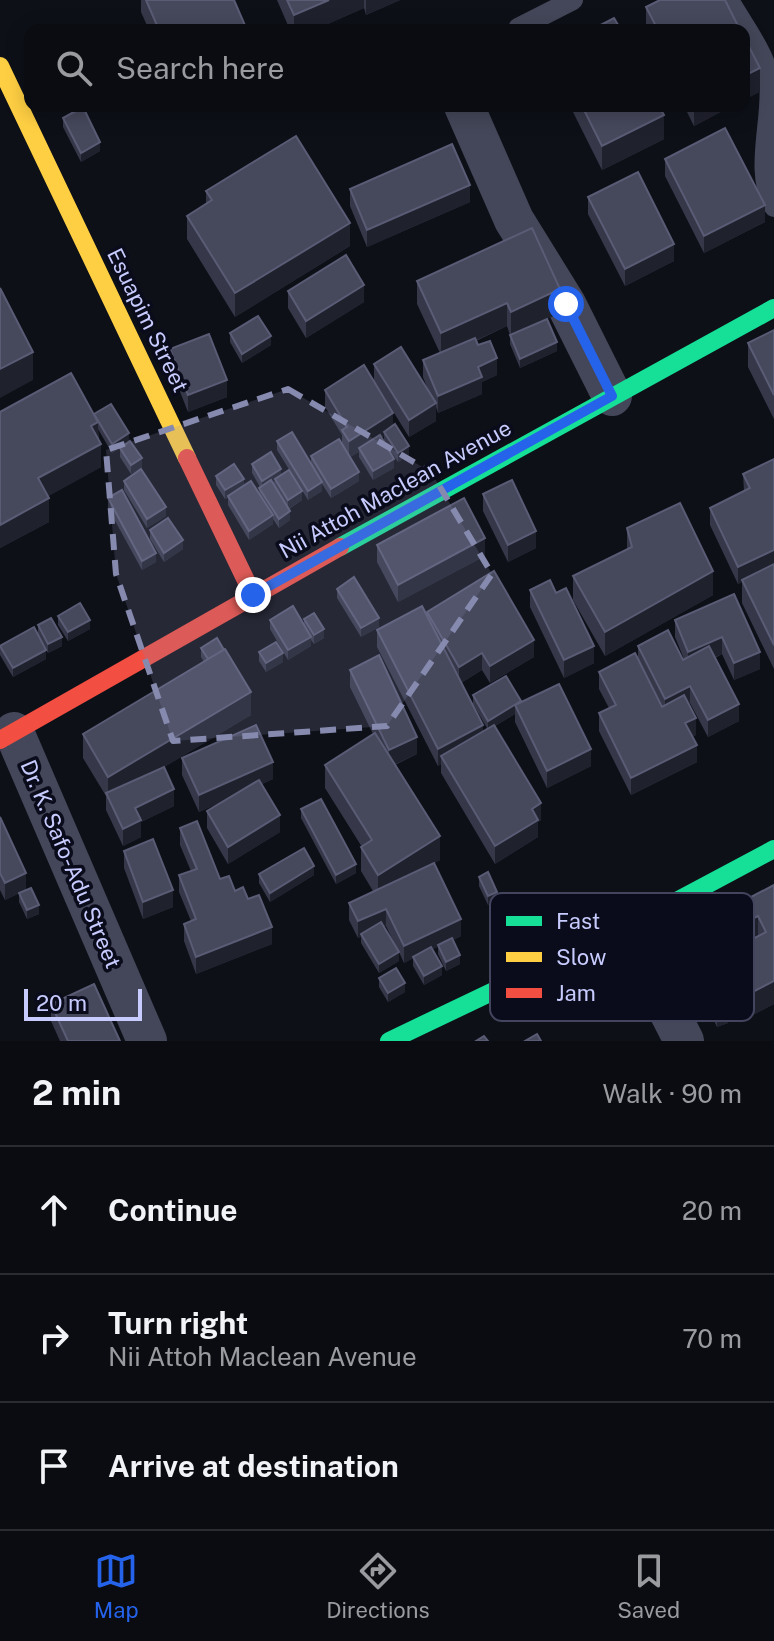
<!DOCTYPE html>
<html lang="en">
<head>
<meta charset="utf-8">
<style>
  body { margin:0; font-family:"Public Sans",sans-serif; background:#181a20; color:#f1f3f6 }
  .scale { position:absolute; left:24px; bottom:20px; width:118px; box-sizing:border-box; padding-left:8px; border:4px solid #c7cbfe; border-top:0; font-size:22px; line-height:28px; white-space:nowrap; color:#c7cbfe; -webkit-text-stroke:6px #0b0c1b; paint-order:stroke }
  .stop { position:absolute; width:24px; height:24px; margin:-18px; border:6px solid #2563eb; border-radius:50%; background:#fff }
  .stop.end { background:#2563eb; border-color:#fff; box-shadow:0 2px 8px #0008 }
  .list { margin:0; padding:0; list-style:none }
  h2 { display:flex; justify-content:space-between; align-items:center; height:104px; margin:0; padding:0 32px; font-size:34px }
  h2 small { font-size:26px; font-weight:400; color:#999b9f }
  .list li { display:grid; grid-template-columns:52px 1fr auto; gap:24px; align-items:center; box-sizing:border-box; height:128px; padding:0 32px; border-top:2px solid #2a2c32 }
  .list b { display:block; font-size:30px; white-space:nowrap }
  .list p { margin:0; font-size:26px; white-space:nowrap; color:#999b9f }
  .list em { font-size:26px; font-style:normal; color:#999b9f }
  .icon { flex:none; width:44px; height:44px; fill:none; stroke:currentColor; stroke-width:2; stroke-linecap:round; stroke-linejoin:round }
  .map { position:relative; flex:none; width:774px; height:1041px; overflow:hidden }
  .search { position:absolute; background:#0a0c12; box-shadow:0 4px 20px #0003; left:24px; right:24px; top:24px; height:88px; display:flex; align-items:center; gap:20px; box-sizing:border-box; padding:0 28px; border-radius:16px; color:#999b9f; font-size:30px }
  .sheet { height:488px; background:#0a0c12 }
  nav { display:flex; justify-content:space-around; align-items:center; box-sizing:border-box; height:112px; border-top:2px solid #2a2c32; background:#0a0c12; font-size:22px; color:#999b9f }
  nav a { display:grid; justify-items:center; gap:4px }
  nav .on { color:#2563eb }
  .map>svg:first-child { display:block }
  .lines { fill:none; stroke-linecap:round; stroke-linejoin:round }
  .lane { stroke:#444759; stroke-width:20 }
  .street { stroke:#444759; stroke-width:40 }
  .fast { stroke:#16e098; stroke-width:18 }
  .slow { stroke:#ffcf43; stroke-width:18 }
  .jam { stroke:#f24e42; stroke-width:18 }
  .wall { fill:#363849; fill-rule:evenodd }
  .shaded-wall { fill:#1f212d }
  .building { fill:#46485c; stroke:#5a5c76; stroke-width:2 }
  .route { stroke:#2563eb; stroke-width:10 }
  .marked { fill:#868aae; fill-opacity:0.2; stroke:#868aae; stroke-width:6; stroke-dasharray:16 10; stroke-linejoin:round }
  .labels { text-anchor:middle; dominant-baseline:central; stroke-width:7; stroke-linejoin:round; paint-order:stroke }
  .street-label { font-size:22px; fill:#c7cbfe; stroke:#0b0c1b }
  .key { fill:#0b0c1b; stroke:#43455f; stroke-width:2 }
  .key-label { font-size:22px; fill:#c7cbfe }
</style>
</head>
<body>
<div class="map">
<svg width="774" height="1041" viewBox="0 0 774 1041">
  <rect width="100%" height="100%" fill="#0e1018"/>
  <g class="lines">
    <g class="lane">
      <path d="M729,0C741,21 766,55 769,78C774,119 753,169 774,207"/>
      <polyline points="518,28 573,0"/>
    </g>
    <g class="street">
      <polyline points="464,106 514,220 566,304 612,396"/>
      <polyline points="14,732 147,1041"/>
      <polyline points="626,928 684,1041"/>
    </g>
    <g class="fast">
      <polyline points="340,547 774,308"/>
      <polyline points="389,1041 626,928 774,849"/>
    </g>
    <polyline class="slow" points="0,66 187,458"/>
    <g class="jam">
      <polyline points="187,458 253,595"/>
      <polyline points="0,740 340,547"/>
    </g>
  </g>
  <g class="wall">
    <polygon points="141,0 234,0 247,30 149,30 141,12"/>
    <polygon points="277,0 400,0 366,15 364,8 314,30 290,30"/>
    <polygon points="646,7 740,30 646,30"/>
    <polygon points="570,106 659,106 664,139 602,170"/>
    <polygon points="684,106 732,106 694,126"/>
    <polygon points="63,118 100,151 81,162 63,127"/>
    <polygon points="665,159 765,222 704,253 665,176"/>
    <polygon points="350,189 470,202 367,247 350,206"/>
    <polygon points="206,191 350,246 235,317 187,239 187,216 206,204"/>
    <polygon points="588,197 674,261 625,286 588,214"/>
    <polygon points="417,281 560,313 544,320 557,351 520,368 510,344 510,335 507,326 476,341 497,375 482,382 482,394 438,413 436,407 436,421 409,437 383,395 393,425 409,455 398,462 384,441 384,436 381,438 394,468 373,480 359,457 359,452 350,457 359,481 331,498 322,484 322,491 308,500 277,450 277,441 311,464 311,456 342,443 342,435 325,407 325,390 374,381 374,364 430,395 423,377 423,360 440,353 417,304"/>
    <polygon points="288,291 364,302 306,338 288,308"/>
    <polygon points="774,330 774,419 748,367 748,343"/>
    <polygon points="230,333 271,345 242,363 230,342"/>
    <polygon points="170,349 227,397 188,412 170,366"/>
    <polygon points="0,412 94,415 129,442 142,467 131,474 120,457 120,448 112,453 98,429 101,467 48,496 49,522 0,548"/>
    <polygon points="774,459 774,669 742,603 742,582 738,584 710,525 710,508 744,491 743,474"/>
    <polygon points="252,464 281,475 302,500 289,509 290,520 279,528 273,519 273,524 249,540 228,505 228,498 225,499 216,485 216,476 244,486 259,493 260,487 252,473"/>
    <polygon points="124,481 166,516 147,528 124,490"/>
    <polygon points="483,494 536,548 508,562 483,511"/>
    <polygon points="108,498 156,562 142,570 108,508"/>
    <polygon points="627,528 713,595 605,656 573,600 573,576 627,550"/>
    <polygon points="150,530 183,549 164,562 150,539"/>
    <polygon points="377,545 485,556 398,602 377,562"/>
    <polygon points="337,589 379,627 361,637 337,598"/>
    <polygon points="530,590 594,663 564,678 530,607"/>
    <polygon points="734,594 760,669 734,680 722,654 715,658 739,721 708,737 690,703 688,704 696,735 692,737 697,762 631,795 599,731 599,713 609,708 599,689 599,672 638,660 638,646 684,659 675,637 675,620"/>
    <polygon points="427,612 534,657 490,683 482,670 461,683 483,731 487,728 473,704 473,695 521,702 591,766 547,788 515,722 515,714 495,726 541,820 538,822 538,837 495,864 441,773 441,764 438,766 377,647 377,630 427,616"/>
    <polygon points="58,616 90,629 68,641 58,625"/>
    <polygon points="304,619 324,638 314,644 311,640 311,646 288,660 270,629 270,620 304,624"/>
    <polygon points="38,625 62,646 48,653 46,650 46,659 13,677 0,655 0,646 38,634"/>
    <polygon points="201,648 251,715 164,767 174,806 141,822 141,837 123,846 106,810 106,796 83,758 83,734 204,662 201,657"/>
    <polygon points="259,652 283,662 266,672 259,661"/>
    <path d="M350,670L417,754L395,765L440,860L434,863L461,936L453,940L460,964L446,971L438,954V947L432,949L442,975L424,985L413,966V958L404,963L399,952V961L379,973L361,943V937L358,938L349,920V903L373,891L361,871V847H362L325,788V765L373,734L350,687ZM386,926L398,951L384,927Z"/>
    <polygon points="182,758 273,779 262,784 280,832 228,864 207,828 207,811 221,802 199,812 182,775"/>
    <polygon points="301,809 356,873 336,884 301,818"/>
    <polygon points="0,817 26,890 5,900 0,890"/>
    <polygon points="180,828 220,879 248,899 272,944 196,974 184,941 184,924 191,921 179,892 179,875 191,871 180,845"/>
    <polygon points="124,851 173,907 143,919 124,868"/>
    <polygon points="259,874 314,875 270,902 259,883"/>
    <polygon points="479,877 497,901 488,905 479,886"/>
    <polygon points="774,885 774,1004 741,1021 720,980 720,956 740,946 732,930 732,907"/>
    <polygon points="19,893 39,914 27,919 19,902"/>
    <polygon points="689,957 728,1023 717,1027 689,966"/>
    <polygon points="379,978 405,992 388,1002 379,987"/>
    <polygon points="51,1004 120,1041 60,1041 51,1021"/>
  </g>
  <g class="shaded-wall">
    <polygon points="329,0 364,0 364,8 314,30 294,30 294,15"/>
    <polygon points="366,0 400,0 366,15"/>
    <polygon points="760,68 760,92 744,100 744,76"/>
    <polygon points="694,106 732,106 694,126"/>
    <polygon points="664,115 664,139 602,170 602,146"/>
    <polygon points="100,142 100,151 81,162 81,153"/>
    <polygon points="470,185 470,202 367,247 367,230"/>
    <polygon points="765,205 765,222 704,253 704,236"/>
    <polygon points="350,223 350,246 235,317 235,293"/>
    <polygon points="674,244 674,261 625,286 625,269"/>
    <polygon points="364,285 364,302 306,338 306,321"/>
    <polygon points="560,289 560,313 511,336 511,312"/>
    <polygon points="507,303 507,326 441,356 441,333"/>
    <polygon points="271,336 271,345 242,363 242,354"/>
    <polygon points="557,342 557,351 520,368 520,359"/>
    <polygon points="33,352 33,380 0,398 0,369"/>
    <polygon points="497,358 497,375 482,382 482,394 438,413 438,396 478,367"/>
    <polygon points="227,380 227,397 188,412 188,395"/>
    <polygon points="436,403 436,421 409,437 409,420"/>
    <polygon points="393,413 393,430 384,432 384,436 361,451 359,448 359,452 349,458 349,441"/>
    <polygon points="98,422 98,445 101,444 101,467 38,502 38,478 91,426"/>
    <polygon points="129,433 129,442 112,453 112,444"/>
    <polygon points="409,446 409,455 398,462 398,453"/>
    <polygon points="142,458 142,467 131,474 131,465"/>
    <polygon points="394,459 394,468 373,480 373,471"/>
    <polygon points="281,469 281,478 275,479 275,481 262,490 262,481"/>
    <polygon points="359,472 359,481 331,498 331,489"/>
    <polygon points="244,479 244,488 225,499 225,490"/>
    <polygon points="322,482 322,491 308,500 308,491"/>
    <polygon points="302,491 302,500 288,509 288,500"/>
    <polygon points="49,498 49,522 0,548 0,525"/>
    <polygon points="166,507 166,516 147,528 147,519"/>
    <polygon points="290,511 290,520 279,528 279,519"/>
    <polygon points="273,515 273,524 249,540 249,531"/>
    <polygon points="536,531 536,548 508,562 508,545"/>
    <polygon points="485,538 485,556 398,602 398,585"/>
    <polygon points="183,540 183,549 164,562 164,553"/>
    <polygon points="774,550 774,567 742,580 742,582 738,584 738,567"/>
    <polygon points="156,553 156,562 142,570 142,561"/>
    <polygon points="713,571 713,595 605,656 605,632"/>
    <polygon points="379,618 379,627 361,637 361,628"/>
    <polygon points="90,620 90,629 68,641 68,632"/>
    <polygon points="324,629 324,638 314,644 314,635"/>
    <polygon points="62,637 62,646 48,653 48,644"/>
    <polygon points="311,637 311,646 288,660 288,650"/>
    <polygon points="722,637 722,654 688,669 688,652"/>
    <polygon points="534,640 534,657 490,683 490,666"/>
    <polygon points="594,646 594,663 564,678 564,660"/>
    <polygon points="46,650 46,659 13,677 13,668"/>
    <polygon points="760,652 760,669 734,680 734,663"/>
    <polygon points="283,653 283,662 266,672 266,663"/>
    <polygon points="482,653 482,670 459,684 459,667"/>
    <polygon points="690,686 690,703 665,716 665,699"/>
    <polygon points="251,692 251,715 108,801 108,777"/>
    <polygon points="521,701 515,705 515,714 488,730 488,721"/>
    <polygon points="739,704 739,721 708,737 708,720"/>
    <polygon points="696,718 696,735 685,740 685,723"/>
    <polygon points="483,725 483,742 441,756 441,764 438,766 438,749"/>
    <polygon points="417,737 417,754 389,767 389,750"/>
    <polygon points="697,745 697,762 631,795 631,778"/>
    <polygon points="591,749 591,766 547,788 547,771"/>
    <polygon points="273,762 273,779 199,812 199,795"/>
    <polygon points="174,789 174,806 141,822 141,837 123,846 123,829 135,808"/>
    <polygon points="541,803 541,820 538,822 538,837 495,864 495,846 532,809"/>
    <polygon points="280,815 280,832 228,864 228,847"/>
    <polygon points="440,836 440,860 378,899 378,875"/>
    <polygon points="356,864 356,873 336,884 336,875"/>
    <polygon points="314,866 314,875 270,902 270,893"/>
    <polygon points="26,873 26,890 5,900 5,883"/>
    <polygon points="173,890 173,907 143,919 143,902"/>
    <polygon points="497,892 497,901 488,905 488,896"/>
    <polygon points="39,905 39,914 27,919 27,910"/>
    <polygon points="386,909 386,926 363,936 361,934 361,937 358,938 358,921"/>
    <polygon points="758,916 758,940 742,948 742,925"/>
    <polygon points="461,919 461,936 404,963 404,946"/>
    <polygon points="272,927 272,944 196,974 196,957"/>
    <polygon points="399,952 399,961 379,973 379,964"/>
    <polygon points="460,955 460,964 446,971 446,962"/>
    <polygon points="442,966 442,975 424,985 424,976"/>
    <polygon points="774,981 774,1004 741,1021 741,998"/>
    <polygon points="405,983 405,992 388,1002 388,993"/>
    <polygon points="728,1014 728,1023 717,1027 717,1018"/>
  </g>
  <g class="building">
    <polygon points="146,0 234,0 247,30 159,30"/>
    <polygon points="287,0 329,0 294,15"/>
    <polygon points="660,0 725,0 740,30 658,30 646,7"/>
    <polygon points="614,18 621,30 591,30"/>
    <polygon points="744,37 760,68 744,76"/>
    <polygon points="582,106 659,106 664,115 602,146"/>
    <polygon points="83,107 100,142 81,153 63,118"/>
    <polygon points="725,128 765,205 704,236 665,159"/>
    <polygon points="296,136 350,223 235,293 187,216 212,200 206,191"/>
    <polygon points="452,144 470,185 367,230 350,189"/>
    <polygon points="638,172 674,244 625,269 588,197"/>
    <polygon points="532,228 560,289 511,312 507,303 441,333 417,281"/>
    <polygon points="346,255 364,285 306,321 288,291"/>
    <polygon points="0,288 33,352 0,369"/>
    <polygon points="258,316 271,336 242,354 230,333"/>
    <polygon points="547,319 557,342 520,359 510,335"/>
    <polygon points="774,330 774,395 748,343"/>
    <polygon points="209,334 227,380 188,395 170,349"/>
    <polygon points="475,338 478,345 490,341 497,358 478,367 482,377 438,396 423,360"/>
    <polygon points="401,347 436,403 409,420 374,364"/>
    <polygon points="364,365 393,413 349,441 342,430 347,427 325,390"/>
    <polygon points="71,373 98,422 91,426 101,444 38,478 49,498 0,525 0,412"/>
    <polygon points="111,404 129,433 112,444 94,414"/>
    <polygon points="395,424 409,446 398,453 384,432"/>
    <polygon points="292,432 322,482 308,491 277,441"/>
    <polygon points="380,435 394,459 373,471 359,448"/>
    <polygon points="339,439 359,472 331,489 311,456"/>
    <polygon points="130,441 142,458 131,465 120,448"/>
    <polygon points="271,452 281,469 262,481 252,464"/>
    <polygon points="774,459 774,550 738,567 710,508 750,488 743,474"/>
    <polygon points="234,464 244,479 225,490 216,476"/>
    <polygon points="141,469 166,507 147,519 124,481"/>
    <polygon points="289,470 302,491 288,500 275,479"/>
    <polygon points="271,480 290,511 279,519 259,488"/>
    <polygon points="512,480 536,531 508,545 483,494"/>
    <polygon points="251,481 273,515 249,531 228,496"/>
    <polygon points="122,490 156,553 142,561 108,498"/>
    <polygon points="464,498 485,538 398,585 377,545"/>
    <polygon points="680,503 713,571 605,632 573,576 632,547 627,528"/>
    <polygon points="168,518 183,540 164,553 150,530"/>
    <polygon points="774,564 774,645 742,580"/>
    <polygon points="494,571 534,640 490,666 482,653 459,667 427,612"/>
    <polygon points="354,577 379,618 361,628 337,589"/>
    <polygon points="550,580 556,593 566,588 594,646 564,660 530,590"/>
    <polygon points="734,594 760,652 734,663 722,637 688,652 675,620"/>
    <polygon points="80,603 90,620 68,632 58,616"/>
    <polygon points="293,606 311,637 288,650 270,620"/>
    <polygon points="422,606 483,725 438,749 377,630"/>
    <polygon points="314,613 324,629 314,635 304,619"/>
    <polygon points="51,618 62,637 48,644 38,625"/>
    <polygon points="34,627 46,650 13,668 0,646"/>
    <polygon points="668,630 683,660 709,646 739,704 708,720 690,686 665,699 638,646"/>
    <polygon points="217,638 224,650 208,659 201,648"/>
    <polygon points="276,642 283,653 266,663 259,652"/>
    <polygon points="225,649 251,692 108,777 83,734"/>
    <polygon points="635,653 662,707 684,695 696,718 685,723 697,745 631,778 599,713 616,705 599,672"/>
    <polygon points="379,655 417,737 389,750 350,670"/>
    <polygon points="506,676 521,701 488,721 473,695"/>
    <polygon points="559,684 591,749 547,771 515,705"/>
    <polygon points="256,725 273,762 199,795 182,758"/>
    <polygon points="494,725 541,803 532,809 538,820 495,846 441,756"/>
    <polygon points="375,733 440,836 378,875 361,847 372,840 325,765"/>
    <polygon points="164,767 174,789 135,808 141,820 123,829 106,793"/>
    <polygon points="259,780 280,815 228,847 207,811"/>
    <polygon points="321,799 356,864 336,875 301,809"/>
    <polygon points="0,817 26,873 5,883 0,873"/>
    <polygon points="197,821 220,879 229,876 235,891 243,887 248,899 259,895 272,927 196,957 184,924 196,919 179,875 197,869 180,828"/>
    <polygon points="153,839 173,890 143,902 124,851"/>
    <polygon points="304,848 314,866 270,893 259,874"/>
    <polygon points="434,863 461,919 404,946 386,909 358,921 349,903"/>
    <polygon points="488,872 497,892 488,896 479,877"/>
    <polygon points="774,885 774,981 741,998 720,956 766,932 758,916 742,925 732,907"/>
    <polygon points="31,888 39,905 27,910 19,893"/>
    <polygon points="381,922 399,952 379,964 361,934"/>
    <polygon points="452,938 460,955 446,962 438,945"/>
    <polygon points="431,947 442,966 424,976 413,957"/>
    <polygon points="396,968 405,983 388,993 379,978"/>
    <polygon points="94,984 120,1041 68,1041 51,1004"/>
    <polygon points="537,1034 541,1041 525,1041"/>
    <polygon points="484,1036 488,1041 476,1041"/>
  </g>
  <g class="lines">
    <polyline class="route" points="253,595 612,396 566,304"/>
  </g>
  <path class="marked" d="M288,389L431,472L492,574L387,726L173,741L116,574L106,450Z"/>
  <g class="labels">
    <g class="street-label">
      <text transform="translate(148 320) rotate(64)">Esuapim Street</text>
      <text transform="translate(395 489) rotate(-29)">Nii Attoh Maclean Avenue</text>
      <text transform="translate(71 864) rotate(67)">Dr. K. Safo-Adu Street</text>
    </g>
  </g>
  <rect x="490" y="893" width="264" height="128" rx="12" class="key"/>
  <rect x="506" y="916" width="36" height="10" fill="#16e098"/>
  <rect x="506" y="952" width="36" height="10" fill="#ffcf43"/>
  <rect x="506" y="988" width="36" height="10" fill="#f24e42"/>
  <g class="key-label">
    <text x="556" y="929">Fast</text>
    <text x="556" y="965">Slow</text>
    <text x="556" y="1001">Jam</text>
  </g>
</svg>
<div class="scale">20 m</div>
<div class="stop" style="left:566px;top:304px"></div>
<div class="stop end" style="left:253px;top:595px"></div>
<div class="search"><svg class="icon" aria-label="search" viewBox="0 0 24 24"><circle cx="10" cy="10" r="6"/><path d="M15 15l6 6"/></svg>Search here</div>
</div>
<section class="sheet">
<h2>2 min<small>Walk · 90 m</small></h2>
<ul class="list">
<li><svg class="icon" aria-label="ahead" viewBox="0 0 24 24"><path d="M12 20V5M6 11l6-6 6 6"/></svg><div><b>Continue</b></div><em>20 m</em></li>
<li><svg class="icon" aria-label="right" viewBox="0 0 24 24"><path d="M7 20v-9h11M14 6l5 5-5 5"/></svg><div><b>Turn right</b><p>Nii Attoh Maclean Avenue</p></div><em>70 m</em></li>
<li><svg class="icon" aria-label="arrive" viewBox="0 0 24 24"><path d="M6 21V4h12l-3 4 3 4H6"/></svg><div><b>Arrive at destination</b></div></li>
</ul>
</section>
<nav>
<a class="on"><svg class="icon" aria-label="map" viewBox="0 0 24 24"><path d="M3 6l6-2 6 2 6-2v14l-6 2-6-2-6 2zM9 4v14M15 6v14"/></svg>Map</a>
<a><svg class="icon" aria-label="directions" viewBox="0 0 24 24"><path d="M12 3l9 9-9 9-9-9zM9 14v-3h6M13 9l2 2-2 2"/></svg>Directions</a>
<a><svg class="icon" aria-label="saved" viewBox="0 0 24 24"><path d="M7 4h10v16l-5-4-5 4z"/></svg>Saved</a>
</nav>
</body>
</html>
